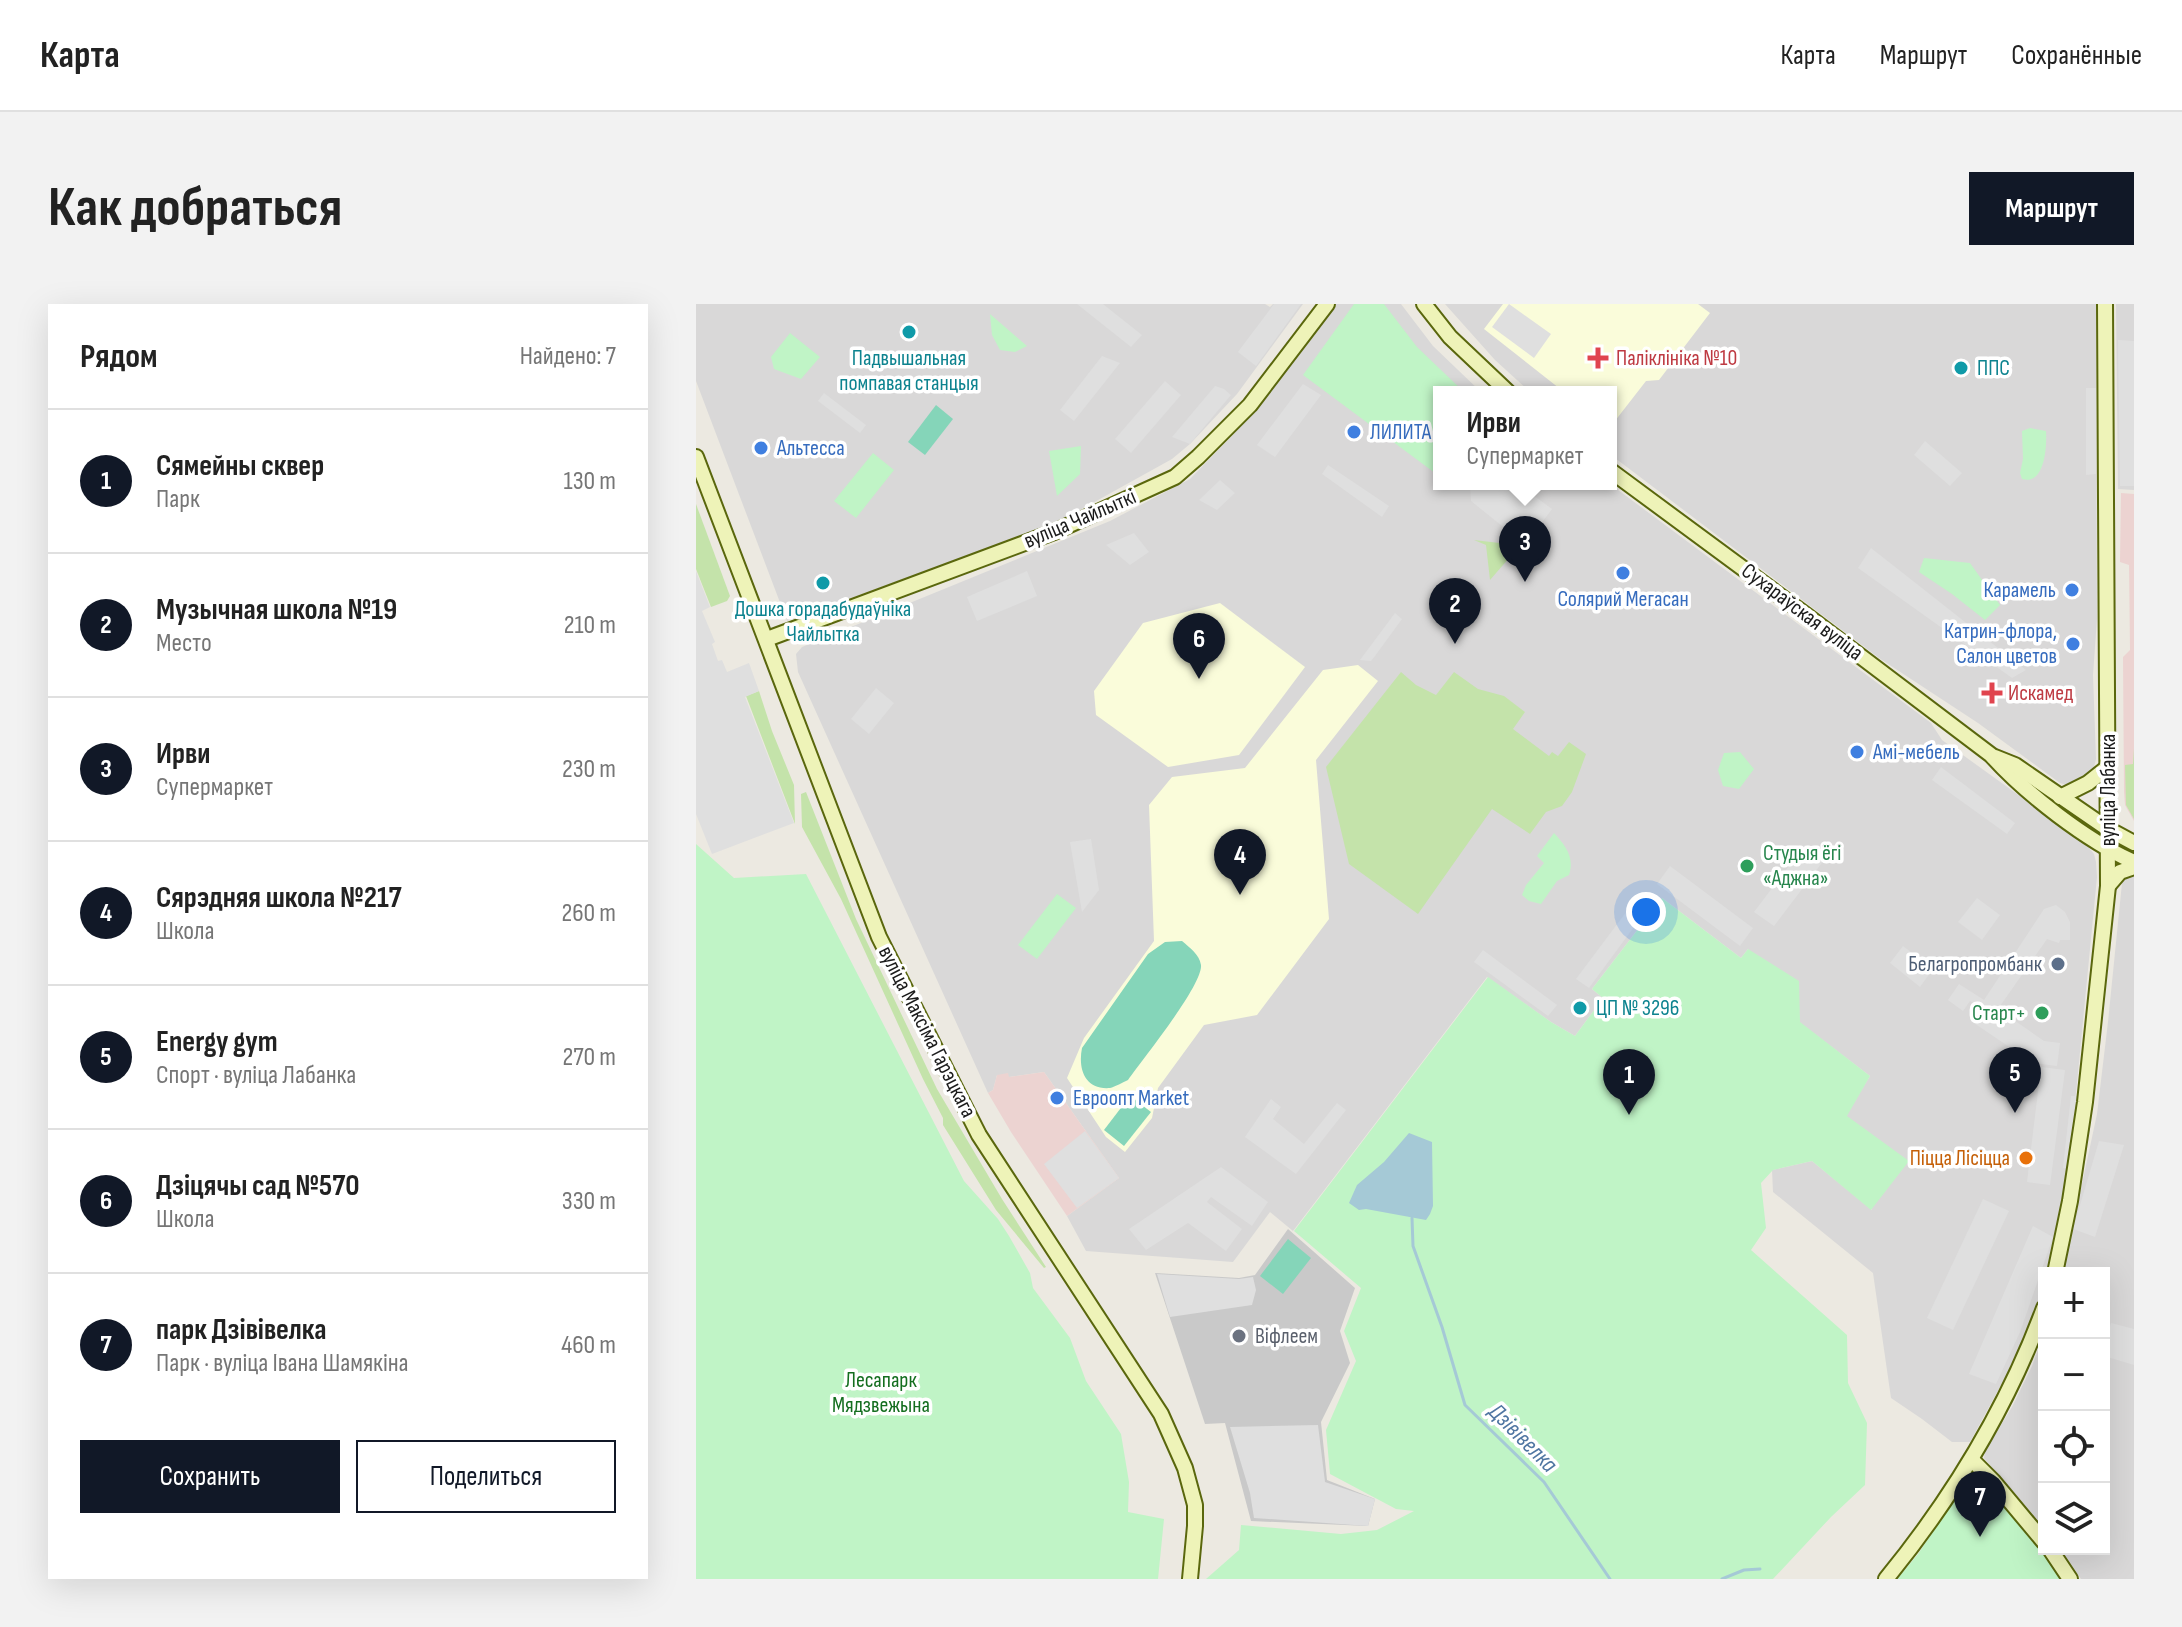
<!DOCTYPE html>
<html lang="ru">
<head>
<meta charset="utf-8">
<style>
  body { margin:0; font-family:"Sofia Sans Condensed",sans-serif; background:#f2f2f2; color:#222 }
  .controls { position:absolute; right:24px; bottom:24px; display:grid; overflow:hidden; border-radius:0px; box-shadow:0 8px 32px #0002 }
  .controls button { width:72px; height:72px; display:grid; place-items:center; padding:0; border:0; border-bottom:2px solid #e0e0e0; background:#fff; color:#222; font:40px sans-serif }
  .you { position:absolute; left:950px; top:608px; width:28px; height:28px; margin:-20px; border:6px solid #fff; border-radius:50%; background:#1a73e8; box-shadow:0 0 0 12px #1a73e833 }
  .badge { display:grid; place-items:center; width:52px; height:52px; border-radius:50%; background:#111827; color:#fff; font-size:26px; font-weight:700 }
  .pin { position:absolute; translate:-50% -66px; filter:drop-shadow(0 2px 4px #0008) }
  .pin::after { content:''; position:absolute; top:42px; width:28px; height:24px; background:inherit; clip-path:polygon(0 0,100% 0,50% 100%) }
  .popup { position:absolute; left:737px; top:82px; width:184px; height:104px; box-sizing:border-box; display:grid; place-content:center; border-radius:0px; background:#fff; filter:drop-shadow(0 2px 6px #0005); font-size:26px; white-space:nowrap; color:#767676 }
  .popup b { font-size:30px; color:#222 }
  .popup::after { content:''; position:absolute; left:50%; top:100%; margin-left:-16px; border:16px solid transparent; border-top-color:#fff }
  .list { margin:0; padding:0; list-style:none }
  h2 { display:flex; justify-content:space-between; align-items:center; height:104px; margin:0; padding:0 32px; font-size:34px }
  h2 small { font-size:26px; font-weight:400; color:#767676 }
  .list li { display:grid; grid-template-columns:52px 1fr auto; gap:24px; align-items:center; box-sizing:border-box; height:144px; padding:0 32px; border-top:2px solid #e0e0e0 }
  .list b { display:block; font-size:30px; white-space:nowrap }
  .list p { margin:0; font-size:26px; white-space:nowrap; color:#767676 }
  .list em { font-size:26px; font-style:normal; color:#767676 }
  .actions { display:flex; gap:16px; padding:24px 32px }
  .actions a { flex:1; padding:18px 0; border:2px solid #111827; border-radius:0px; text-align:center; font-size:28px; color:#111827 }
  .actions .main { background:#111827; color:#fff }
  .icon { flex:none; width:44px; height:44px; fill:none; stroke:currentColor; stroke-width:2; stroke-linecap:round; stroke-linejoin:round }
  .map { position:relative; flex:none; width:1438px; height:1275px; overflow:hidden; border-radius:0px }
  header { display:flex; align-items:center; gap:48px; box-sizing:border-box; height:112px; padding:0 40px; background:#fff; border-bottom:2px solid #e0e0e0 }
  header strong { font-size:38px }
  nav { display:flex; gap:44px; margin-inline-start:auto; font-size:28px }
  .intro { display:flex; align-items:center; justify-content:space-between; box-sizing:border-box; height:192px; padding:0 48px }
  h1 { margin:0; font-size:56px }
  .button { padding:20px 36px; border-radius:0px; background:#111827; color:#fff; font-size:28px; font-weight:700 }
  main { display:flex; gap:48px; padding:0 48px }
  aside { flex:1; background:#fff; border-radius:0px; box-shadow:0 8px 32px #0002 }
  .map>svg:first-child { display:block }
  .residential { fill:#d9d8d8 }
  .commercial { fill:#ecd3d1 }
  .education { fill:#fafcda }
  .religious { fill:#c9c9c9 }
  .grass { fill:#c4e3aa }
  .park { fill:#c0f4c6 }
  .pitch { fill:#85d5b9 }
  .parking { fill:#dfdfdf }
  .water { fill:#a5c9d6 }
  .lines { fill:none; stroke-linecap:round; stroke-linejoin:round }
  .stream { stroke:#a5c9d6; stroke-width:3 }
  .secondary-casing { stroke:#5a670d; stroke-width:18 }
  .secondary { stroke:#eef3b8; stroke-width:14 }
  .culture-dot { fill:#0f9aa8; stroke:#fff; stroke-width:3 }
  .health-dot { fill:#e0444e; stroke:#fff; stroke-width:3 }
  .shop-dot { fill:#3f7fe0; stroke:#fff; stroke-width:3 }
  .leisure-dot { fill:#2e9e5b; stroke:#fff; stroke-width:3 }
  .service-dot { fill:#5c6f8a; stroke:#fff; stroke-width:3 }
  .food-dot { fill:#e8710a; stroke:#fff; stroke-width:3 }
  .worship-dot { fill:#6b7280; stroke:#fff; stroke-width:3 }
  .labels { text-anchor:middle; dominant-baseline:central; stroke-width:7; stroke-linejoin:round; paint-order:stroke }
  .culture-label { font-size:22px; fill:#0d838f; stroke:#fff }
  .health-label { font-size:22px; fill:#be3a42; stroke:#fff; text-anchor:start }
  .shop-label { font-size:22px; fill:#366cbe; stroke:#fff; text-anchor:start }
  .street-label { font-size:22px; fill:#1b1b1b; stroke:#fff }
  .leisure-label { font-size:22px; fill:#27864d; stroke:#fff; text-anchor:start }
  .service-label { font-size:22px; fill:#4e5e75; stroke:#fff; text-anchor:end }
  .food-label { font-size:22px; fill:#c56008; stroke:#fff; text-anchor:end }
  .worship-label { font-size:22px; fill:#5b616d; stroke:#fff; text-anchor:start }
  .park-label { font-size:22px; fill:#146e1f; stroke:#fff }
  .water-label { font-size:24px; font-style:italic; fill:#5076a2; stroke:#fff }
</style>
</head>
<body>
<header>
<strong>Карта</strong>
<nav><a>Карта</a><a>Маршрут</a><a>Сохранённые</a></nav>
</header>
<div class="intro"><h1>Как добраться</h1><a class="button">Маршрут</a></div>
<main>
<aside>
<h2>Рядом<small>Найдено: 7</small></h2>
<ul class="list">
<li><span class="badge">1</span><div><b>Сямейны сквер</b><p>Парк</p></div><em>130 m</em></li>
<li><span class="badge">2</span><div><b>Музычная школа №19</b><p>Место</p></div><em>210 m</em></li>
<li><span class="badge">3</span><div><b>Ирви</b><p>Супермаркет</p></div><em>230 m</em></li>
<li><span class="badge">4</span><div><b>Сярэдняя школа №217</b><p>Школа</p></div><em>260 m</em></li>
<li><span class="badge">5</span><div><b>Energy gym</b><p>Спорт · вуліца Лабанка</p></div><em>270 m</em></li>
<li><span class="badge">6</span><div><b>Дзіцячы сад №570</b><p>Школа</p></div><em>330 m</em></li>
<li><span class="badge">7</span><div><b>парк Дзівівелка</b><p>Парк · вуліца Івана Шамякіна</p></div><em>460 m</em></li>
</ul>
<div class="actions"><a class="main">Сохранить</a><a>Поделиться</a></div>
</aside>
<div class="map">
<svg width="1438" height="1275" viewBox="0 0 1438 1275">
  <rect width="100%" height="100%" fill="#ece9e1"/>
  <g class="residential">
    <polygon points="0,0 569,0 574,3 577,0 607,0 541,90 494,140 476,155 357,221 91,317 0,77"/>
    <polygon points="638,0 705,0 737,42 785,88 743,88 743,180 914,180 1235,419 1246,436 1389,539 1398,550 1400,558 1401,573 1380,789 1366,895 1350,969 1348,969 1347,983 1324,1046 1274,1138 1256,1138 1226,1115 1195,1094 1177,969 1077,888 1076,866 1116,857 1176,906 1150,811 1174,772 1103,718 1052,645 1045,654 966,594 896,685 907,694 879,732 855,718 791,673 597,927 574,908 537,958 390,947 371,912 423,874 348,768 313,773 301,771 297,786 292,789 102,368 100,350 106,343 414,217 494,175 537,131 574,87"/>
    <polygon points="749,0 1400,0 1401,315 1397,371 1400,455 1396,471 1374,482 1364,479 1282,419 1183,354 915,151 915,88 834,88 799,56"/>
    <polygon points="1420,0 1438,0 1438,186 1422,185"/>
    <polygon points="1438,568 1438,1275 1385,1275 1365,1245 1408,1245 1408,969 1367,969 1401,810 1412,718 1426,579 1427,574"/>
    <polygon points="1348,1030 1348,1223 1288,1154 1289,1147 1316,1103 1336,1062"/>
  </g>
  <g class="commercial">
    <polygon points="1425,189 1438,190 1438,517 1429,501 1428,487 1427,353 1434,346 1433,261 1424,258"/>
    <polygon points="348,768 423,874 371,912 315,828 292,789 297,786 301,771 312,769 313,773"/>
  </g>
  <g class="education">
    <polygon points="807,0 1002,0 1014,9 963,76 950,77 915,122 915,88 868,88 788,25"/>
    <polygon points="524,299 609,363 543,451 472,463 400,411 398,387 447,319"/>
    <polygon points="662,361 682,377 620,456 633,615 561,711 508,721 462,784 456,814 429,848 410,833 371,774 388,734 458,637 453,501 476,473 549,464 627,366"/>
  </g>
  <polygon class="religious" points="592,925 659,984 644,1027 654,1059 625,1118 631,1176 679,1195 672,1222 555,1217 529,1119 509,1120 459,969 543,974 559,971"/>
  <g class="grass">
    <polygon points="0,200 34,292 31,297 15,303 0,265"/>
    <polygon points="778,236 812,240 820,246 794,276 790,241"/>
    <polygon points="705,368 720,381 740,391 758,368 782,385 808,392 829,408 817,425 853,452 856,448 862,452 873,438 890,450 876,488 866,502 850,508 834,530 796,505 722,610 653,560 630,463"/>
    <polygon points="63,387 76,427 98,481 99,520 50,392"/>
    <polygon points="1438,445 1438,515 1430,501 1429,461 1437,460"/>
    <polygon points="110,488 160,615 241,785 306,895 350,963 348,964 300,906 247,821 247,814 227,775 145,595 106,523 105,490"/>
  </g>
  <g class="park">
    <polygon points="658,0 688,0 721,43 768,88 743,88 743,172 607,71"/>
    <polygon points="294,10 331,42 319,48 304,46 296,31"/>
    <polygon points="94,29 124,53 105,75 78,65 75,53"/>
    <path d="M1334,124L1350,127C1351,142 1349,182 1326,175L1324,169L1327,155L1326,127Z"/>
    <polygon points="385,142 384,170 361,192 353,147"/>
    <polygon points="177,149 198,166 160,214 138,197"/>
    <polygon points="1228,254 1274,259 1304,301 1289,316 1256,290 1223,268"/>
    <polygon points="1044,448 1058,465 1043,485 1027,482 1022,466 1028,449"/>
    <path d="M858,529C869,541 879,553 873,571L861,577L845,600L833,597L826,591L830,581L848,559L841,552Z"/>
    <polygon points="0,540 38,574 110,570 268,877 302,915 313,932 334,969 337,984 374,1034 390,1077 425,1130 433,1178 432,1208 468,1215 462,1275 0,1275"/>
    <polygon points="361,590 380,604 341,655 322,641"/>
    <polygon points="966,594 1045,654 1052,645 1103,677 1104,718 1174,772 1151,812 1213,857 1175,906 1116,857 1077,866 1065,879 1070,924 1055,946 1151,1031 1152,1079 1171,1119 1169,1181 1135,1213 1077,1275 510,1275 543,1246 545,1221 645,1230 681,1226 718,1207 700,1205 634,1170 630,1126 660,1057 648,1027 665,984 598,927 792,673 855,718 879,732 907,694 896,685"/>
    <polygon points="1277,1173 1284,1173 1360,1264 1366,1275 1201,1275 1222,1250 1270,1178"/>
  </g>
  <g class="pitch">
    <polygon points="240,101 257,115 229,151 212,138"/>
    <path d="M486,637C494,644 503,650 505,661C507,681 446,756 432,776C427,778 419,783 414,784C388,786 382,764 386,744L452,650L469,638Z"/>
    <polygon points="434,792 455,808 428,842 408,826"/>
    <polygon points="592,935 615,954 587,990 564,972"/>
  </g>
  <g class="parking">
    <polygon points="381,0 407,0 446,31 435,43"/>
    <polygon points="578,0 605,0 560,62 542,48"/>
    <polygon points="813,0 855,30 838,54 796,23"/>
    <polygon points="1422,36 1438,37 1438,182 1424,182"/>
    <polygon points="406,52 424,59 378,117 364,106"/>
    <polygon points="469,77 485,91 435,149 419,135"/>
    <polygon points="607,80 625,91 579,153 561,141"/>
    <polygon points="519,82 528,85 535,91 494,140 476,133"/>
    <polygon points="1390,84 1400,84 1400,170 1390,171"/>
    <polygon points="128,89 170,121 164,129 122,97"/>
    <polygon points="1229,137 1266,169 1254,182 1218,151"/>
    <polygon points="632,161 693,202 686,213 626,170"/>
    <polygon points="524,176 539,189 521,206 503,196"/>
    <polygon points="774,180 822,180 856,205 835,233 826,238 775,197"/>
    <polygon points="438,229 453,248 434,261 410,241"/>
    <polygon points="1175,244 1212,273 1330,366 1316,374 1162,264"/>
    <polygon points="0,267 14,303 6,307 19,338 16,340 22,357 26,356 31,368 53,359 63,387 49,393 98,519 16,550 0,510"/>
    <polygon points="331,267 341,292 281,317 271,293"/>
    <polygon points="699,309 706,315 679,352 675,357 664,356"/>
    <polygon points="180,384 198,399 173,430 155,415"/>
    <polygon points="1245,463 1319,519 1311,530 1236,476"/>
    <polygon points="395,535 403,586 386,608 374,538"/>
    <polygon points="1109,541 1128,556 1078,622 1058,608"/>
    <polygon points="974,562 1057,624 1044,642 961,580"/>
    <polygon points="1281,594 1304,611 1286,636 1262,618"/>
    <polygon points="937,599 949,608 893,684 880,675"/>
    <polygon points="1360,601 1369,608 1374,618 1374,636 1364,636 1363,639 1351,635 1302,705 1348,737 1364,739 1361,762 1337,759 1275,717 1284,704 1274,697 1267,707 1252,696 1263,680 1288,696 1348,605"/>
    <polygon points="1207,642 1237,665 1224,683 1194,659"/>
    <polygon points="787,646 861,701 852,712 778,658"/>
    <polygon points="1345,763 1369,766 1354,881 1331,878"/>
    <polygon points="1375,792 1381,792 1373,865 1367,864"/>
    <polygon points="575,795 585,803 577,815 608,840 641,799 650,806 600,870 549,833"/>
    <polygon points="389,827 423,874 381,904 348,860"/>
    <polygon points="1403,837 1428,841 1399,933 1377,925"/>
    <polygon points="525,863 572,898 556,922 515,893 511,898 546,925 530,947 492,919 450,946 433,925"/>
    <polygon points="1287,895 1313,907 1257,1026 1231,1014"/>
    <polygon points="1337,922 1357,933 1324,1028 1300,1080 1273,1070"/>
    <polygon points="461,970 543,975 557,973 560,986 556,1001 474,1013"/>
    <polygon points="1415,1019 1438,1025 1438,1061 1408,1052 1408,1044"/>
    <polygon points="622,1121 629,1178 679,1195 672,1222 558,1214 554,1189 534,1123"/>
  </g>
  <polygon class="water" points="713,829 736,838 737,902 734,910 730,916 670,905 663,906 653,899 661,881 688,858"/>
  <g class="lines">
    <g class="stream">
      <polyline points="716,914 717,942 746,1023 769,1101 848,1178 914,1275"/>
      <polyline points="1026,1275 1048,1266 1064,1265"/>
    </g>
    <g class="secondary-casing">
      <g id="secondary">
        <polyline points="728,0 754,33 812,88"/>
        <polyline points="0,153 183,633 283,831 465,1110 489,1164 499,1201 499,1222 494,1275"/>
        <path d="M915,167L1110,311L1295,451C1330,490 1391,537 1438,558"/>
        <polyline points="71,335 358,228 479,173 502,153 554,101 631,0"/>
        <polyline points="1299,453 1319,461 1412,525 1438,539"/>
        <polyline points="1364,493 1392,479 1412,463"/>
        <polyline points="1412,582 1424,568 1438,563"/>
        <polyline points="1359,969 1374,897 1389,798 1412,582 1409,0"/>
        <polyline points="1276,1156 1297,1177 1348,1238"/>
        <polyline points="1354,1245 1374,1275"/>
        <path d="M1190,1275C1257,1193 1311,1104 1348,1004"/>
      </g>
    </g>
    <use href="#secondary" class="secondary"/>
  </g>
  <g class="culture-dot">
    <circle cx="213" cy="28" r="8"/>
    <circle cx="1265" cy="64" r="8"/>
    <circle cx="127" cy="279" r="8"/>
    <circle cx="884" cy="704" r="8"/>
  </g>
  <g class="health-dot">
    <path d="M898 42h8v8h8v8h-8v8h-8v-8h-8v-8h8z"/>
    <path d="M1292 377h8v8h8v8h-8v8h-8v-8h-8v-8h8z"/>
  </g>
  <g class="shop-dot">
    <circle cx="658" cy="128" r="8"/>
    <circle cx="65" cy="144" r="8"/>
    <circle cx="927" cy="269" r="8"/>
    <circle cx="1376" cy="286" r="8"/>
    <circle cx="1377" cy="340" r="8"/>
    <circle cx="1161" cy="448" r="8"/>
    <circle cx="361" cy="794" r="8"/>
  </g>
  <g class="leisure-dot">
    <circle cx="1051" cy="562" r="8"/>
    <circle cx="1346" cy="709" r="8"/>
  </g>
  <circle class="service-dot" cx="1362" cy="660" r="8"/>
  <circle class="food-dot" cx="1330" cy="854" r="8"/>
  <circle class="worship-dot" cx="543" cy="1032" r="8"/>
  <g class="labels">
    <g class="culture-label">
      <text x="213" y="54">Падвышальная<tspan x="213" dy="25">помпавая станцыя</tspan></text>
      <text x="1281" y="64" text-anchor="start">ППС</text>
      <text x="127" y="305">Дошка горадабудаўніка<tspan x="127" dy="25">Чайлытка</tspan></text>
      <text x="900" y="704" text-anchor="start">ЦП № 3296</text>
    </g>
    <g class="health-label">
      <text x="920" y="54">Паліклініка №10</text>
      <text x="1312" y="389">Искамед</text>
    </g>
    <g class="shop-label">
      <text x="674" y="128">ЛИЛИТА</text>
      <text x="81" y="144">Альтесса</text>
      <text x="1360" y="286" text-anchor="end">Карамель</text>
      <text x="927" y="295" text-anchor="middle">Солярий Мегасан</text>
      <text x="1361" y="327" text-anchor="end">Катрин-флора,<tspan x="1361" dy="25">Салон цветов</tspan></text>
      <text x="1177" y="448">Амі-мебель</text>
      <text x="377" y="794">Евроопт Market</text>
    </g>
    <g class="street-label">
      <text transform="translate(384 215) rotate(-23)">вуліца Чайлыткі</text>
      <text transform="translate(1106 308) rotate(37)">Сухараўская вуліца</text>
      <text transform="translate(1412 486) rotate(-90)">вуліца Лабанка</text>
      <text transform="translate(231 728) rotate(63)">вуліца Максіма Гарэцкага</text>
    </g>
    <g class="leisure-label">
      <text x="1067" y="549">Студыя ёгі<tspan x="1067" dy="25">«Аджна»</tspan></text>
      <text x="1330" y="709" text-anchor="end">Старт+</text>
    </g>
    <g class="service-label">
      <text x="1346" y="660">Белагропромбанк</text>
    </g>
    <g class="food-label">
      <text x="1314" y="854">Піцца Лісіцца</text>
    </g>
    <g class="worship-label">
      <text x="559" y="1032">Віфлеем</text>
    </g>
    <g class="park-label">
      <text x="185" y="1076">Лесапарк<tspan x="185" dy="25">Мядзвежына</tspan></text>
    </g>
    <g class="water-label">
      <text transform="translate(827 1134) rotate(45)">Дзівівелка</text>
    </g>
  </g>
</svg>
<div class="controls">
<button>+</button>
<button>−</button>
<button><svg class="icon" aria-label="locate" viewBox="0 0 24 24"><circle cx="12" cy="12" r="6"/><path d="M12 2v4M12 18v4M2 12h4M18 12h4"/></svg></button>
<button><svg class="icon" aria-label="layers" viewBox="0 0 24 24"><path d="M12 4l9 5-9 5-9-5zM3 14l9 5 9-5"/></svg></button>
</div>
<div class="you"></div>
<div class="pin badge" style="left:933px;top:811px">1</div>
<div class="pin badge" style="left:759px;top:340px">2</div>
<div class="pin badge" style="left:829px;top:278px">3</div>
<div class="popup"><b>Ирви</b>Супермаркет</div>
<div class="pin badge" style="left:544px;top:591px">4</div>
<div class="pin badge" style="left:1319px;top:809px">5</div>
<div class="pin badge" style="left:503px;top:375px">6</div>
<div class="pin badge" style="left:1284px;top:1233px">7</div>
</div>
</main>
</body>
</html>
